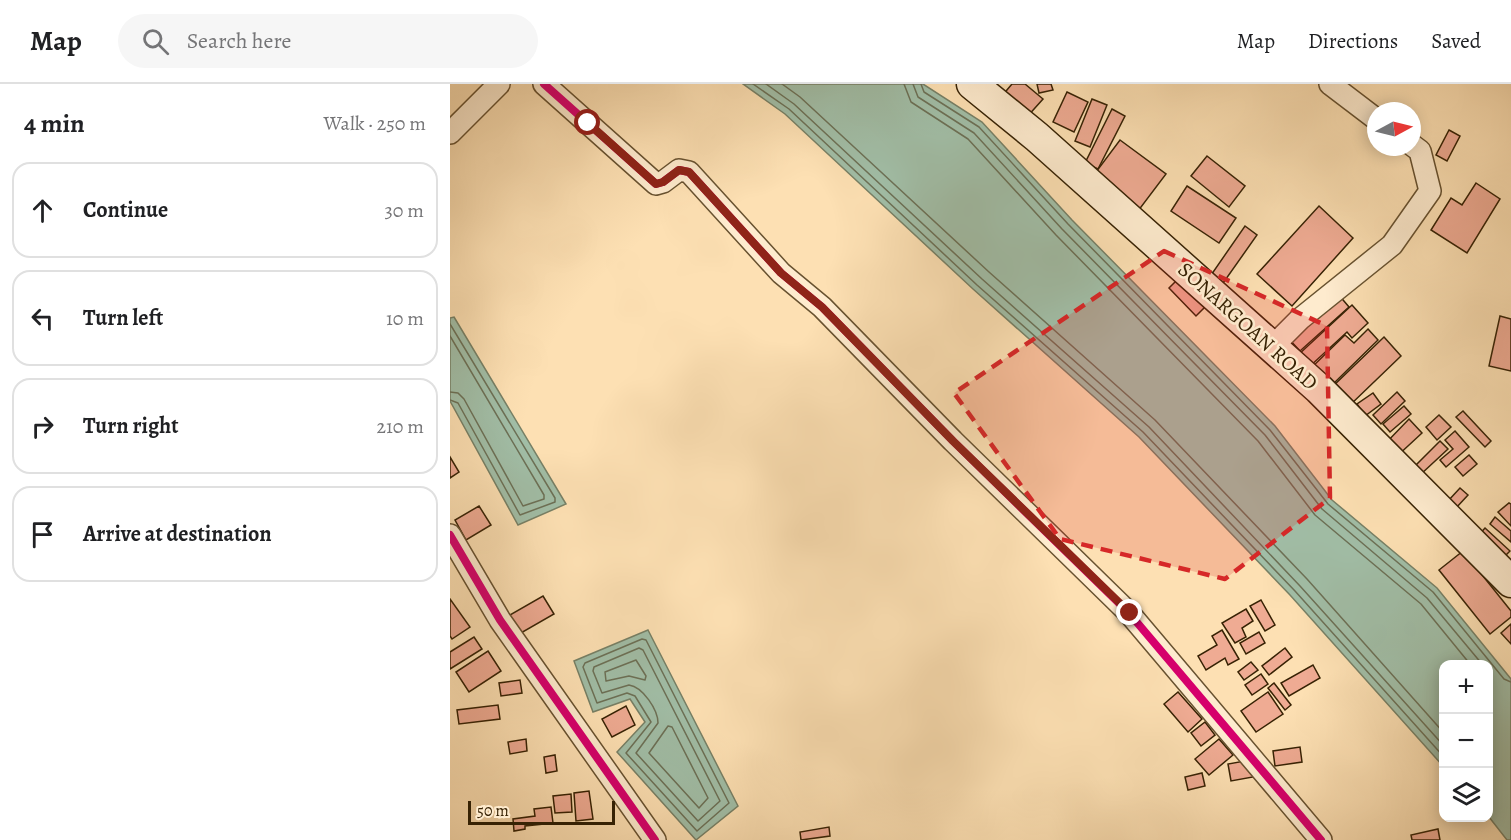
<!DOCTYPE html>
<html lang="en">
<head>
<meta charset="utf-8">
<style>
  body { margin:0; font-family:Alegreya,serif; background:#f6f6f6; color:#202124 }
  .controls { position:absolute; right:18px; bottom:18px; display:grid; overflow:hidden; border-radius:12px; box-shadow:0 3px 15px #0003 }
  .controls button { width:54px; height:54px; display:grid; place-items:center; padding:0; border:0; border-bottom:2px solid #e0e0e0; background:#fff; color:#202124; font:30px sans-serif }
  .compass { position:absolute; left:917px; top:18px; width:54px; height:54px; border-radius:50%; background:#fff; box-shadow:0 3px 15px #0003; rotate:83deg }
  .scale { position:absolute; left:18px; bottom:15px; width:147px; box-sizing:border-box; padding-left:6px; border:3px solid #372204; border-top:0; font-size:16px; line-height:21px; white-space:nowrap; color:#372204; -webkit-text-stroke:4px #feebce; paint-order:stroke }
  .stop { position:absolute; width:18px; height:18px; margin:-14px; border:4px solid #8f2418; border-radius:50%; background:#fff }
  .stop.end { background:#8f2418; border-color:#fff; box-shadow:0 2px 6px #0008 }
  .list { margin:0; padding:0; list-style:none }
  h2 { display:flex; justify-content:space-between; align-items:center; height:78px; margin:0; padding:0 24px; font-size:26px }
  h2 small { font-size:20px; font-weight:400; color:#757577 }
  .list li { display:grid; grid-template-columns:39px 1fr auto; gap:18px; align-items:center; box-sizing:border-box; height:96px; margin:0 12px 12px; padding:0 12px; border:2px solid #e0e0e0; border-radius:18px }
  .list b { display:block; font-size:22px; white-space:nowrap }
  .list em { font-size:20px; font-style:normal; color:#757577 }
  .icon { flex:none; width:33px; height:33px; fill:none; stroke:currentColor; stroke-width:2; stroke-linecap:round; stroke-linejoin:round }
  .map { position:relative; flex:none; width:1061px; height:756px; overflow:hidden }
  header { display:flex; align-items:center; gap:36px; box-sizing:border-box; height:84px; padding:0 30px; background:#fff; border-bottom:2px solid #e0e0e0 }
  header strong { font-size:28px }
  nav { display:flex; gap:33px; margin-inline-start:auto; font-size:21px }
  .search { width:420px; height:54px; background:#f6f6f6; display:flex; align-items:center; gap:15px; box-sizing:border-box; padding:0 21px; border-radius:33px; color:#757577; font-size:22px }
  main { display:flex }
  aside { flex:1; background:#fff }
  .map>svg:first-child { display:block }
  .water { fill:#a1bea7; stroke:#778066; stroke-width:1.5 }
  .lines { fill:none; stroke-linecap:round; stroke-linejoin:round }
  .shore { stroke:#6c7056; stroke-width:1.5 }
  .building { fill:#efab93; stroke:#372204; stroke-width:1.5 }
  .street-casing { stroke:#685230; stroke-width:24 }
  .secondary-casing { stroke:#372204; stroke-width:33 }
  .street { stroke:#feebce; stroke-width:21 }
  .secondary { stroke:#feebce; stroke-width:30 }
  .cycleway-casing { stroke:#feebce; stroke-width:11 }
  .cycleway { stroke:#d6006c; stroke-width:8 }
  .route { stroke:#8f2418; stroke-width:8 }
  .marked { fill:#d62828; fill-opacity:0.2; stroke:#d62828; stroke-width:4.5; stroke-dasharray:12 8; stroke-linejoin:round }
  .labels { text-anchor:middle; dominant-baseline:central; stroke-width:5; stroke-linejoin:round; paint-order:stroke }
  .street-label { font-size:21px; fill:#372204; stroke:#feebce }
</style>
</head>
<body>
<header>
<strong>Map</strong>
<div class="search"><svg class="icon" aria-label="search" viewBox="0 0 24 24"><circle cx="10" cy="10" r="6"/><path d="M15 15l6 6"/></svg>Search here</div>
<nav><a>Map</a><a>Directions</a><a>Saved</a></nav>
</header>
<main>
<aside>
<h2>4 min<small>Walk · 250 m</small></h2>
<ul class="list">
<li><svg class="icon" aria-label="ahead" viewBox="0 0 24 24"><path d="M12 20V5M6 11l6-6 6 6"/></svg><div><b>Continue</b></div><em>30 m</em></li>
<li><svg class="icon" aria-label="left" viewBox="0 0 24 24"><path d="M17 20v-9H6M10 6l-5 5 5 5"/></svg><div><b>Turn left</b></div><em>10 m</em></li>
<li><svg class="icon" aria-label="right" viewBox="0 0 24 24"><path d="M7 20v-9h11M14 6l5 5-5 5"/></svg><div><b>Turn right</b></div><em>210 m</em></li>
<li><svg class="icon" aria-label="arrive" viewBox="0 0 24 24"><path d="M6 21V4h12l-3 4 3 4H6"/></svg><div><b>Arrive at destination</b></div></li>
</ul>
</aside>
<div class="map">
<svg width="1061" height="756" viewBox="0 0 1061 756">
  <rect width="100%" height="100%" fill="#fde0b3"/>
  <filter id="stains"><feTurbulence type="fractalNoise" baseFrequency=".00333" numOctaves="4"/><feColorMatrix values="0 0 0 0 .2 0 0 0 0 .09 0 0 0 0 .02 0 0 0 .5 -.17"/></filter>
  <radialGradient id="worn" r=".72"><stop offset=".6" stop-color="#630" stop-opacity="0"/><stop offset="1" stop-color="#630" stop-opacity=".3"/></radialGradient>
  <g class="water">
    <polygon points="293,0 473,0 532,38 622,136 825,342 882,416 987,504 1061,595 1061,756 1057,756 1039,733 1038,580 994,580 993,682 840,511 689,353 523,205 335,30"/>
    <polygon points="4,233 116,420 68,441 0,317 0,234"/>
    <polygon points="198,546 288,722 246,756 167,668 195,638 180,615 143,628 124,577"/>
  </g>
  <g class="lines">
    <g class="shore">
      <polyline points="303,0 339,25 527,201 693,348 845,507 994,673"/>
      <polyline points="316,0 344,20 532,195 699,343 850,502 994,662"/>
      <polyline points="332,0 350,13 539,188 705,336 857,495 994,649"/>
      <polyline points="454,0 461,18 518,55 606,151 808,357 865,431 971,520 1020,580"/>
      <polyline points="463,0 468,13 524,49 612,145 815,351 872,425 977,514 1032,580"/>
      <polyline points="471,0 474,8 529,43 618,140 820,346 878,420 983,508 1054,595 1061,598"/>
      <polyline points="0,240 105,414 105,418 70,431 8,319 0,316"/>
      <polyline points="0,252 94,411 94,415 73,422 14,315 8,309 0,308"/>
      <polygon points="192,555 196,556 279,719 247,747 176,669 201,638 185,612 177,609 147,619 133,583 135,579"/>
      <path d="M189,564L193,566L270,717L248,737L186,669L208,639C208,626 193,603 179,601L152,609L143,587L144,583Z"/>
      <polygon points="186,576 196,592 195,596 179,592 156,597 155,588"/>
      <polygon points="218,642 222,643 258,714 249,724 199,669"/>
    </g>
  </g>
  <g class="building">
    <polygon points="562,0 575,0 593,15 576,34 551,13"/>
    <polygon points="587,0 601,0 603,6 589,9"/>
    <polygon points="617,8 638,18 624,48 603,38"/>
    <polygon points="642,15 657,21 640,63 625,57"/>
    <polygon points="662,25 675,32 648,85 635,79"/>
    <polygon points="999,46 1010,52 997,77 986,71"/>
    <polygon points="670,56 716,90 685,131 640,96"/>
    <polygon points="757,72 795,102 779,123 741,92"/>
    <polygon points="1026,99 1050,115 1017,169 981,146 1001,114 1012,121"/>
    <polygon points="737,102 786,134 769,159 721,127"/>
    <polygon points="869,122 903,154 842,222 807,190"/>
    <polygon points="795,142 807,151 771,202 759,194"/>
    <polygon points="728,195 755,223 746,232 719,204"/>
    <polygon points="888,210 899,223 850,267 838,254"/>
    <polygon points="902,221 918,239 902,254 897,248 858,284 847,272"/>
    <polygon points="1050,232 1061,235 1061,287 1039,282"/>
    <polygon points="918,245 928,256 878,305 859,286 895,251 904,259"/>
    <polygon points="934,253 951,272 898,323 880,305"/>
    <polygon points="947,308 955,317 931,340 923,331"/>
    <polygon points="923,309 931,320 915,332 907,320"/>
    <polygon points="954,322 961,330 940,348 933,340"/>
    <polygon points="1013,327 1041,357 1035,363 1006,333"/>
    <polygon points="989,331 1001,343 987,356 976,343"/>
    <polygon points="959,335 972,349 945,374 933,362"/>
    <polygon points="1005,347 1019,363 996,383 990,376 1003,365 995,356"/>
    <polygon points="990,357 998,365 970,391 963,384"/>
    <polygon points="1019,371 1027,380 1013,392 1005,383"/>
    <polygon points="0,373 9,388 0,394"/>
    <polygon points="1010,404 1018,411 1006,424 998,417"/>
    <polygon points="1059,419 1061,420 1061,442 1048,428"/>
    <polygon points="29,422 41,441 16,456 5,436"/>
    <polygon points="1045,433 1061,447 1061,458 1040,440"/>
    <polygon points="1035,444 1060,467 1052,475 1027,453"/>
    <polygon points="1013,467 1061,527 1061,533 1040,550 989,486"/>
    <polygon points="93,512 104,530 64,553 53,535"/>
    <polygon points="0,515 20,543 2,555 0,552"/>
    <polygon points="811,516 825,541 815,547 800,522"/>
    <polygon points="796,525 803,537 792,544 796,553 785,559 772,539"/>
    <polygon points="1061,540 1061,560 1051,549"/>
    <polygon points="772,546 789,575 778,581 775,574 756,586 748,572 767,561 762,552"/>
    <polygon points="809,548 815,559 796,570 790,559"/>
    <polygon points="24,553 32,565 0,585 0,568"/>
    <polygon points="835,564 842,573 819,591 812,582"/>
    <polygon points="38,567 51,587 19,608 6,588"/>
    <polygon points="801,578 808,586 794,596 788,588"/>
    <polygon points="863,581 870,594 839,612 831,599"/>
    <polygon points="811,590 818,600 802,611 795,601"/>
    <polygon points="70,596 72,609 51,612 49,599"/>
    <polygon points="824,599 841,621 835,626 818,604"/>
    <polygon points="728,608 752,635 738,648 714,620"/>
    <polygon points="818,608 833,630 806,648 791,627"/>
    <polygon points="48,621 50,635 9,640 7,626"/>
    <polygon points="176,622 185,641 162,653 152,635"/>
    <polygon points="755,638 765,651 751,662 741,649"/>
    <polygon points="76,655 77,667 60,670 58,658"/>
    <polygon points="769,655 783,671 759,691 745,675"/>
    <polygon points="850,663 852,678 825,682 823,667"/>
    <polygon points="105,671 107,687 96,689 94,673"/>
    <polygon points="800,676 803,693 781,697 778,680"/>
    <polygon points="752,689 755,702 738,706 735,693"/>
    <polygon points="139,707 143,735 126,737 124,709"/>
    <polygon points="121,710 122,728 105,729 103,712"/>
    <polygon points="101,723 103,739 75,742 75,745 64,747 63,735 85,732 84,725"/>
    <polygon points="379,743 380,752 351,756 350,748"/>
    <polygon points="988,745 990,756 962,756 961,751"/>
  </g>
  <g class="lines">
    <g class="street-casing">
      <g id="street">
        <polyline points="94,0 206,100 213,98 229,86 239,88 331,189 372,223 503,357 679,529 871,756"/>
        <polyline points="880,0 926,35"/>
        <polyline points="0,49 49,0"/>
        <polyline points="823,262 850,235 942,161 980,107 970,67 962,61"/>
        <polyline points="0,451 50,536 205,756"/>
      </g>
    </g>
    <g class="secondary-casing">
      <polyline id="secondary" points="522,0 587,53 869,305 1061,498"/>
    </g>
    <use href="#street" class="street"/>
    <use href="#secondary" class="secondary"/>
    <g class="cycleway-casing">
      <g id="cycleway">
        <polyline points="94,0 206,100 213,98 229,86 239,88 331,189 372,223 503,357 679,529 871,756"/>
        <polyline points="0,451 50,536 205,756"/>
      </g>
    </g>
    <use href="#cycleway" class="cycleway"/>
  </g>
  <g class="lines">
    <polyline class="route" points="138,39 206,100 213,98 229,86 239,88 331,189 372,223 503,357 680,529"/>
  </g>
  <path class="marked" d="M714,167L877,242L880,414L775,495L610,455L504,309Z"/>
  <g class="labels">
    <g class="street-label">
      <text transform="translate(798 242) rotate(42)">SONARGOAN ROAD</text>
    </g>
  </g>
  <rect width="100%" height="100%" filter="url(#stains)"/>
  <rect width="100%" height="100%" fill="url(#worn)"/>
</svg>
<div class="controls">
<button>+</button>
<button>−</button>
<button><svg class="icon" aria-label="layers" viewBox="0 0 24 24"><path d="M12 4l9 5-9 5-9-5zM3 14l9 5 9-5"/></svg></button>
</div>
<svg class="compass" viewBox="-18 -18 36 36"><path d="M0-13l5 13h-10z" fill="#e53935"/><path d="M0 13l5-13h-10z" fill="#757577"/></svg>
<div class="scale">50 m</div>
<div class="stop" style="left:138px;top:39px"></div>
<div class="stop end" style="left:680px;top:529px"></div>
</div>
</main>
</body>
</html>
